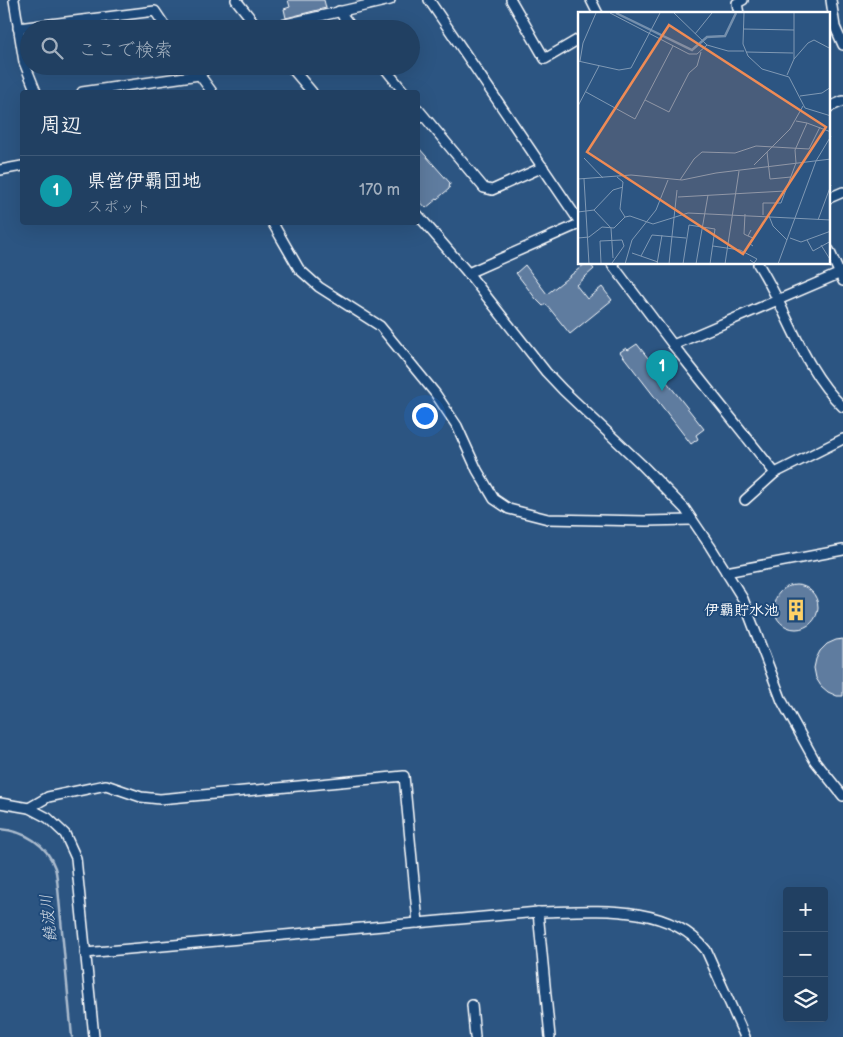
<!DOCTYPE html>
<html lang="ja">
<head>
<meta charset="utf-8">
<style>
  body { margin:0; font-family:"Balsamiq Sans","Klee One",sans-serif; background:#294768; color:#f1f3f6 }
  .controls { position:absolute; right:15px; bottom:15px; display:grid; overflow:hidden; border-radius:5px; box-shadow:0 5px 20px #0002 }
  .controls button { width:45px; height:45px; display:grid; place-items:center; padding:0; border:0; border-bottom:1px solid #3e5977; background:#214062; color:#f1f3f6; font:25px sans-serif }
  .you { position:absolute; left:424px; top:415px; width:18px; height:18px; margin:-12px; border:4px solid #fff; border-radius:50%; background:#1a73e8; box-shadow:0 0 0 8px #1a73e833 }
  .badge { display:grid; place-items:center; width:32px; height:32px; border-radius:50%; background:#e69b98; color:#fff; font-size:16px; font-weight:700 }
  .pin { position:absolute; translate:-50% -41px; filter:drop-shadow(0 1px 2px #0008) }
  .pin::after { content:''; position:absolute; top:26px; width:18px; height:15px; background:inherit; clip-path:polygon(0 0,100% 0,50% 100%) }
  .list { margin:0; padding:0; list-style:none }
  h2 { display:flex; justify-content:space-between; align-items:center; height:65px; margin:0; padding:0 20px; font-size:21px }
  h2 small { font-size:16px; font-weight:400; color:#a2afbe }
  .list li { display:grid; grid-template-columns:32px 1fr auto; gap:15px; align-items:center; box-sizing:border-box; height:70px; padding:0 20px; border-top:1px solid #3e5977 }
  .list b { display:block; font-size:19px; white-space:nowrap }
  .list p { margin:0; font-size:16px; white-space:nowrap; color:#a2afbe }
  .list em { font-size:16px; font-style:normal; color:#a2afbe }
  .icon { flex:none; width:28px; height:28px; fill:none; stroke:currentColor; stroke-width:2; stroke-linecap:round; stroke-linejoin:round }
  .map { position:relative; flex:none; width:843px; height:1037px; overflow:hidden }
  .search { position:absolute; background:#214062; box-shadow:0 5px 20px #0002; left:20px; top:20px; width:400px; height:55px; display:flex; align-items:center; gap:12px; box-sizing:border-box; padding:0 18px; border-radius:28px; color:#a2afbe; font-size:19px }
  .panel { position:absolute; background:#214062; box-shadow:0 5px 20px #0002; left:20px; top:90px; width:400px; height:135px; border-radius:5px }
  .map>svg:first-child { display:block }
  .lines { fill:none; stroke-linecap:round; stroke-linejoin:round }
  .stream { stroke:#acbcce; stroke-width:2.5 }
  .building { fill:#5e7c9f; stroke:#fff }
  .minor-casing { stroke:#fff; stroke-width:12 }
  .minor { stroke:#1f4a7a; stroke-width:9 }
  .labels { text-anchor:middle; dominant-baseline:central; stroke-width:4; stroke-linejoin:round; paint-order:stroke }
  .poi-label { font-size:15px; font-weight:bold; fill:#fff; stroke:#1f4a7a; text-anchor:end }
  .water-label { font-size:16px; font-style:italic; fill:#d5dde6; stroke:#1f4a7a }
  .inset-river { fill:none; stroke:#748fad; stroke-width:2.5 }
  .inset-road { fill:none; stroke:#8099b4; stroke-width:1 }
  .view { fill:#ef8b55; fill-opacity:0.15; stroke:#ef8b55; stroke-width:2.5 }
  .inset-edge { fill:none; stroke:#fff; stroke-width:2.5 }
</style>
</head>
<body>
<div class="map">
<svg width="843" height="1037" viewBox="0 0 843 1037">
  <rect width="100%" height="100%" fill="#2c5582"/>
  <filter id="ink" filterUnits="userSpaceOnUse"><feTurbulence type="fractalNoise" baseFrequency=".02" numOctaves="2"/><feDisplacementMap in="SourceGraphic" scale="10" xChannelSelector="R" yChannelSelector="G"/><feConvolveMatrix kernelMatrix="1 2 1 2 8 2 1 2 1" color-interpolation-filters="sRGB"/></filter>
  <g filter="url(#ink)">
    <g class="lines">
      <path class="stream" d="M0,829C24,831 47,844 55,868C57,874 57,882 58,888L72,1037"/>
    </g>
    <g class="building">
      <polygon points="288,0 324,0 326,8 286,18 284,9 290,7"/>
      <polygon points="418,147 450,183 449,189 426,208 418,199"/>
      <polygon points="585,264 590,264 594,269 576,285 587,299 602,287 612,300 570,334 546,304 543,306 536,299 516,273 525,265 547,294"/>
      <polygon points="637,344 704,429 696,435 698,439 691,444 620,352 626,348 628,350"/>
      <circle cx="796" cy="607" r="22"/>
      <polygon points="843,639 843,696 837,696 828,692 821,686 816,678 814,668 816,659 820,651 827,644 836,640"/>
    </g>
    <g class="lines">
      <g class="minor-casing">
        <g id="minor">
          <polyline points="14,0 24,62 36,92"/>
          <polyline points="236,0 259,29"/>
          <polyline points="429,0 579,221"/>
          <polyline points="511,0 545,59 579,39"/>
          <polyline points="591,0 598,14"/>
          <polyline points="831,0 835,27 843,45"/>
          <polyline points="339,11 353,29"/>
          <polyline points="739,14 737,3 743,0"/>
          <polyline points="18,28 155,11 167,29"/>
          <polyline points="264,29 390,0"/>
          <polyline points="193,66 212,92"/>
          <polyline points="290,66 312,92"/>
          <polyline points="383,66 404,92"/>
          <polyline points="82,92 199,75 210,66"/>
          <polyline points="829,107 843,101"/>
          <polyline points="418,109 484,188 492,190 543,167"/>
          <polyline points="0,170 22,166"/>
          <polyline points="829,198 843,192"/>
          <polyline points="418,215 468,273 546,372 563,390 641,464 685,509 710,546 743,599 782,701 815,761 843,796"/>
          <polyline points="272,222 299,269 319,287 380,326 435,393 457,426 477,470 494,499 509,509 548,519 646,521 691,520"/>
          <polyline points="829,250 843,281"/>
          <polyline points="612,264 673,345 775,473"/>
          <path d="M758,264C788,311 802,368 843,407"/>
          <polyline points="468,273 579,224"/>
          <polyline points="673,345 843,272"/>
          <polyline points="745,500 775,473 843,439"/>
          <polyline points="726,572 843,550"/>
          <polyline points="0,803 29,808 48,818 65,834 76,858 94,1037"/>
          <polyline points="29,808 48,797 106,785 141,797 160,799 404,776 418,923"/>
          <path d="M538,912C592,911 668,902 706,950L745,1037"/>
          <polyline points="85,953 538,912 550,1037"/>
          <polyline points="472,1005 475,1037"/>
        </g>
      </g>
      <use href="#minor" class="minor"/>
    </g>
  </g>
  <defs>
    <g id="building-bare" transform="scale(1.725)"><path d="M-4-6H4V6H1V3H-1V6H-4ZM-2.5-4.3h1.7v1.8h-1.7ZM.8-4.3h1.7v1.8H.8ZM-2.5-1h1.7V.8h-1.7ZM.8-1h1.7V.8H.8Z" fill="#ffd166" stroke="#1f4a7a" stroke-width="2.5" paint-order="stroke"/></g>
  </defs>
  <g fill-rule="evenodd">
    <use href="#building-bare" x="796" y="610"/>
  </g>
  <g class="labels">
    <g class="poi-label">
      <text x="779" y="610">伊覇貯水池</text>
    </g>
    <g class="water-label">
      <text transform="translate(49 918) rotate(-96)">饒波川</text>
    </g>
  </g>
  <g transform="translate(578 12)">
    <rect width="252" height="252" fill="#2c5582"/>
    <path class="inset-river" d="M38,1L114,38L129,25L147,24L158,1"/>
    <path class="inset-road" d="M32,1L111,42H119L129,33M96,1L129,33L150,39H166M166,1L165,32L170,44L184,57L211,65L227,96L253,104M216,1V47M165,17L216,18M117,22L134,1M168,40L215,41M0,49L41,58L53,56L82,1M2,49L5,31L18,1M209,63L216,47L230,31L236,28L253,37M8,80L57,107L95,34M222,84L244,81L253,75M67,88L91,100L111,61L119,54L123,40M0,94L21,54M229,111L253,120M6,146L25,166M176,153L189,140M39,165L45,170L42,197L47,205M213,165L192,167L189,140L212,117L225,94M0,167L53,163L104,168L138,161L253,147M6,167L11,252M102,168L116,147L124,140L157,141L178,134L231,137L242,115M100,185L207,179M16,198L33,216L35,246M0,200L16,198L35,178L45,175M167,202L166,222L170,224L173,218M185,203V191H203L218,151L217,138L229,111L218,109M191,204L195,214L209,228M240,208L253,173M170,224L175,226L172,232L175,234M0,226L11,225L24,215L36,216L47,205L52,204L75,212L110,201L253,208M212,226L223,230L253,219M229,228L235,239L253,229M243,233L253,249M135,234L162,238L179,247L176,251L172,248M54,241L80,250M63,244L74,223L108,226M23,251L22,229L44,228L46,234L34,251M6,252H34M47,252L54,228L78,198L90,168M79,252L84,223M91,252L99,178M105,252L111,213L137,217L132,252M118,252L130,183M147,252L161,159M200,252L238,149L253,124"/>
    <path class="view" d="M91,13L248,115L165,242L9,140Z"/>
    <rect width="252" height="252" class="inset-edge"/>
  </g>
</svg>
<div class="controls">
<button>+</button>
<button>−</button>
<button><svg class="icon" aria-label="layers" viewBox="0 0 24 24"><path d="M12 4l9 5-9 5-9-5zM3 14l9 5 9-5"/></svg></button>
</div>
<div class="you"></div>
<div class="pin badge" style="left:662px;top:391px;background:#0f9aa8">1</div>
<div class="search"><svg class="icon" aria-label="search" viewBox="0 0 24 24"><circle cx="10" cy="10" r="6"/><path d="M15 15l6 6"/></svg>ここで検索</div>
<section class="panel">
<h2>周辺<small></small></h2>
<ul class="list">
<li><span class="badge" style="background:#0f9aa8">1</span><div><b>県営伊覇団地</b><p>スポット</p></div><em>170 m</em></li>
</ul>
</section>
</div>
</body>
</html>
